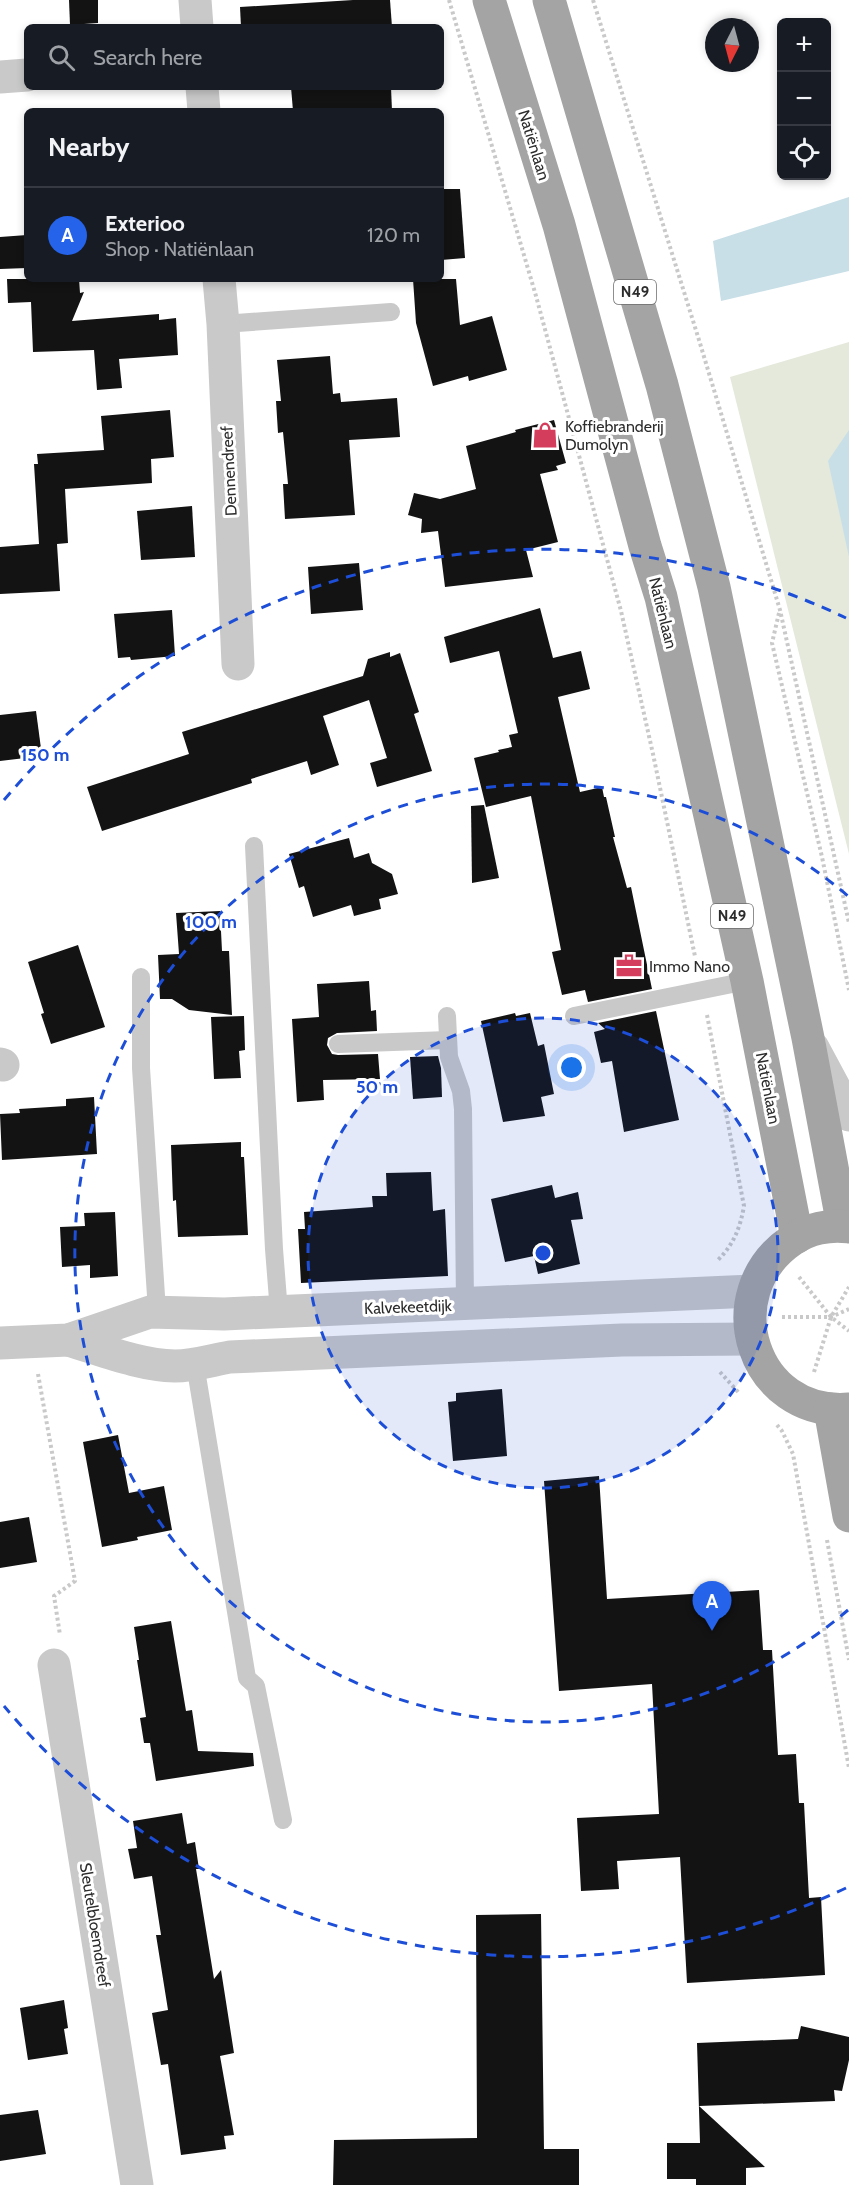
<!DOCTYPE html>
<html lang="en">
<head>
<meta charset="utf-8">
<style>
  body { margin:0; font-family:Cabin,sans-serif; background:#20242c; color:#f1f3f6 }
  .controls { position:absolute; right:18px; top:18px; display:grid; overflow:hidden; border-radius:9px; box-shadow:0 3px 9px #0003 }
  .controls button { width:54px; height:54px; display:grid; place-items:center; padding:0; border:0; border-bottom:2px solid #363941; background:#171b24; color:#f1f3f6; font:30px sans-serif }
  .compass { position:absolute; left:705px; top:18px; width:54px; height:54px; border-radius:50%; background:#171b24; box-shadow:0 3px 9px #0003; rotate:186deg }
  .you { position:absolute; left:572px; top:1068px; width:21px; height:21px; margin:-15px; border:4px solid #fff; border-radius:50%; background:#1a73e8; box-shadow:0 0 0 9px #1a73e833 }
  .badge { display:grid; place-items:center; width:39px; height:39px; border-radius:50%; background:#2563eb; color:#fff; font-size:20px; font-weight:700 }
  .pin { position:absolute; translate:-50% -50px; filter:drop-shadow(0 2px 3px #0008) }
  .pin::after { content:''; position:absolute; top:32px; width:21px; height:18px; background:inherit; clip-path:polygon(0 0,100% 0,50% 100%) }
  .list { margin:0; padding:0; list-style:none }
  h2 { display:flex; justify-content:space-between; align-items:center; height:78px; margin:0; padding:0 24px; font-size:26px }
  h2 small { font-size:20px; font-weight:400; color:#9ea1a6 }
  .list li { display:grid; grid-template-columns:39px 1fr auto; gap:18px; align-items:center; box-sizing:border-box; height:96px; padding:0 24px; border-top:2px solid #363941 }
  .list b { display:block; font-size:22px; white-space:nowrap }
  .list p { margin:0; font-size:20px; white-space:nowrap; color:#9ea1a6 }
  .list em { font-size:20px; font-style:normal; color:#9ea1a6 }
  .icon { flex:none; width:33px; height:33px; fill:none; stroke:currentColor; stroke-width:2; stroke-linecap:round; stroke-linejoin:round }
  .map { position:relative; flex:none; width:849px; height:2185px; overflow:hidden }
  .search { position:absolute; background:#171b24; box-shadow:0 3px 9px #0003; left:24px; top:24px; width:420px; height:66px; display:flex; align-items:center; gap:15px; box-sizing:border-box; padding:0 21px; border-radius:9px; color:#9ea1a6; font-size:22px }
  .panel { position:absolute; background:#171b24; box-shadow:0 3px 9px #0003; left:24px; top:108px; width:420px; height:174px; border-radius:9px }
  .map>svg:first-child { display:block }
  .green { fill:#e4e9db }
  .water { fill:#c8dfe7 }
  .building { fill:#131313 }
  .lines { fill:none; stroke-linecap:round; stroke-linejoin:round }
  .path { stroke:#c9c9c9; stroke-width:4; stroke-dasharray:3 3; stroke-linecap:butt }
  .service { stroke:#c9c9c9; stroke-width:18 }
  .minor { stroke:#c9c9c9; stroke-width:33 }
  .tertiary { stroke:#c9c9c9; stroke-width:33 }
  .primary { stroke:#a4a4a4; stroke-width:33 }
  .ring { fill:none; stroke:#1d4ed8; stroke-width:3; stroke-dasharray:10 8 }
  .labels { text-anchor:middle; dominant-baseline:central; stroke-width:6; stroke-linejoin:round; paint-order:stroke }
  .shield { fill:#fff; stroke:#6b6b6b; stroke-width:1.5 }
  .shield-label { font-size:15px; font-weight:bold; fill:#2c2c2c }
  .street-label { font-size:16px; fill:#2c2c2c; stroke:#fff }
  .poi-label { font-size:16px; fill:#2c2c2c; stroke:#fff; text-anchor:start }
  .centre { fill:#1d4ed8; stroke:#fff; stroke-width:3 }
  .ring-label { font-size:18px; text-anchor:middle; font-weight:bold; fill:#1d4ed8; stroke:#fff; stroke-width:6; stroke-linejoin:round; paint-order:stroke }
</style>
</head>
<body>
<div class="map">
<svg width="849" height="2185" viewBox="0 0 849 2185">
  <rect width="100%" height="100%" fill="#fff"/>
  <polygon class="green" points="849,342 849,854 730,377"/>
  <g class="water">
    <polygon points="849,197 849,271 721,301 713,241"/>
    <polygon points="849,430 849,557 828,461"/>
  </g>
  <g class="building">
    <polygon points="69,0 98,0 98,23 70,25"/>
    <polygon points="353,0 390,0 392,27 241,27 240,7"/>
    <polygon points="291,87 391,87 392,111 293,111"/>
    <polygon points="441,189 460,189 465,258 441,260"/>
    <polygon points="27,235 27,268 0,269 0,237"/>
    <polygon points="7,279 79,279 80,293 84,292 72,321 159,314 159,320 176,318 178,355 119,359 122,388 97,390 94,350 33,352 31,302 8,303"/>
    <polygon points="413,279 456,279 460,325 492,316 507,370 469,381 468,376 433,386 416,323"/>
    <polygon points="330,356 333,394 340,393 341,402 397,398 400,437 349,440 355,515 285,519 283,484 288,484 283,432 278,433 276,401 281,401 277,360"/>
    <polygon points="170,410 174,457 151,459 152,483 65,489 68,543 57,544 60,591 0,594 0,547 39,544 34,464 38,464 37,454 104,450 101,416"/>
    <polygon points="554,420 566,463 556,466 558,470 540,474 558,542 526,550 533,577 445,587 438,531 421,533 422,519 408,515 414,493 440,499 476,489 466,446 516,432 515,430"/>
    <polygon points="192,506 195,557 141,560 137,511"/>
    <polygon points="359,563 363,610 311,614 308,567"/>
    <polygon points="540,608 553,658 581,651 590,689 558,697 580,792 602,787 604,797 606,797 615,837 613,837 627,888 631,887 652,989 588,1002 585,990 562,995 552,952 561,950 531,796 486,807 474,758 499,752 498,750 512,747 509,735 518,733 499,651 450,663 444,637"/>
    <polygon points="172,610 175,656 131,660 130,657 118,658 114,614"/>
    <polygon points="390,652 390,657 400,653 419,712 414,714 432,771 377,787 370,763 387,758 369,700 323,716 339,765 311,775 307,761 251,779 252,783 102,831 87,787 189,754 182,732 363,676 368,659"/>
    <polygon points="36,711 42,756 0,761 0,715"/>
    <polygon points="484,805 499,878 472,883 471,806"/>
    <polygon points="349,838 354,858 369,853 372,863 392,874 398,894 379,899 381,909 354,916 351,905 313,917 304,886 299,888 289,854"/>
    <polygon points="220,911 222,951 229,951 232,1015 189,1010 172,999 160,999 158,955 179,954 176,913"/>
    <polygon points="78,945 105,1027 51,1044 41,1014 44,1013 28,962"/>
    <polygon points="369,981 371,1011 376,1010 377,1031 337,1033 328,1038 327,1045 332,1054 338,1055 378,1054 380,1079 323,1080 324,1100 297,1102 292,1019 319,1017 317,984"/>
    <polygon points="656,1011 679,1120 624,1132 612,1061 601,1063 594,1032 605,1029 598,1023"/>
    <polygon points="515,1013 516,1016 530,1013 538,1046 544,1044 554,1094 541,1097 545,1116 503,1122 481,1021"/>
    <polygon points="244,1016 245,1050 239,1051 241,1078 214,1079 211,1017"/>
    <polygon points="438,1056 441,1068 442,1097 413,1099 410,1057"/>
    <polygon points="94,1097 97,1154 2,1160 0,1114 20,1113 19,1109 66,1106 66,1099"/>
    <polygon points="241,1142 241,1157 244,1157 248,1235 178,1237 176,1200 173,1201 171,1145"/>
    <polygon points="431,1172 433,1211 445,1209 448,1276 301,1283 298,1229 305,1229 304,1212 373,1207 372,1196 387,1196 386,1173"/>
    <polygon points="552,1185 555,1198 578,1192 583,1219 571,1220 580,1264 538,1274 534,1256 505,1262 491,1199"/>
    <polygon points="115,1212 118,1276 90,1278 90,1265 62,1267 60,1227 85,1226 84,1213"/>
    <polygon points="502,1389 507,1456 453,1461 448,1402 456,1401 456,1393"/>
    <polygon points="118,1435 129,1493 164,1486 172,1530 137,1537 138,1540 102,1547 83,1442"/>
    <polygon points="599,1476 607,1599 759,1590 763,1650 772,1650 778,1755 796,1754 799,1803 804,1803 809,1898 821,1897 825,1975 687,1983 680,1857 617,1861 619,1889 581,1891 577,1818 659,1814 652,1684 559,1691 544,1481"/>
    <polygon points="29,1517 37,1562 0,1568 0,1522"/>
    <polygon points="171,1621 186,1711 192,1710 198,1751 253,1753 254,1766 156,1781 150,1743 144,1743 140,1718 146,1717 137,1660 139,1660 134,1627"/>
    <polygon points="182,1813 187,1844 195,1842 199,1869 196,1869 214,1979 221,1970 234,2053 220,2056 234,2135 224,2136 226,2149 181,2155 168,2064 161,2065 152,2013 168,2010 156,1935 161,1935 152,1876 134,1879 128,1849 137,1848 133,1821"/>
    <polygon points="541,1914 544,2149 579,2149 579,2185 333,2185 334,2140 477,2138 476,1915"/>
    <polygon points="64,2000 68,2028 64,2029 68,2054 28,2060 20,2008"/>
    <polygon points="801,2026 849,2037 849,2060 842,2091 834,2090 835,2101 699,2106 765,2167 746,2168 746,2185 696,2185 696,2179 667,2179 667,2143 700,2143 697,2043 798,2039"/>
    <polygon points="38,2110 46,2154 0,2161 0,2115"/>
  </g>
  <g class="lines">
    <g class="path">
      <polyline points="449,0 536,296 621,611 653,754 697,966"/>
      <polyline points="593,0 699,340 780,610 849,923"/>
      <polyline points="779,613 772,643 822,857 849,990"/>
      <path d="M707,1015L744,1206C740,1228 734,1244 718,1260"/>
      <polyline points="799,1277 831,1317 849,1331"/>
      <polyline points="782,1317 831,1317 849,1309"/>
      <polyline points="720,1372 739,1393"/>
      <polyline points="814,1372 831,1317 849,1287"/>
      <polyline points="38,1374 75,1581 54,1596 60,1635"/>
      <polyline points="777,1425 782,1431 793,1454 849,1768"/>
      <polyline points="827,1540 849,1660"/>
    </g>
    <g class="service">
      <polyline points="223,324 391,312"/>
      <polyline points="254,846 274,1249 279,1312"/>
      <polyline points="141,977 141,1068 157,1311"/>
      <polyline points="447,1016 449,1057 461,1091 463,1109 465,1304"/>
      <polyline points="574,1016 747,981"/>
      <polyline points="338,1044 448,1040"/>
      <polyline points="195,1364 247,1678 256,1686 283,1820"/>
    </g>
    <g class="minor">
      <polyline points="195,0 197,27"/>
      <polyline points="0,77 27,75"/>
      <polyline points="202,87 204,111"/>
      <polyline points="219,279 223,324 238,664"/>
      <polyline points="0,1064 3,1065"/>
      <polyline points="54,1665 137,2185"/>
    </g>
    <g class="tertiary">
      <polyline points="813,1048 849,1115"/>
      <path d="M68,1340C102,1350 139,1365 175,1366C194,1366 212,1360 230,1357L622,1340L751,1339"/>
      <polyline points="0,1343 68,1340 150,1312 224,1314 753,1291"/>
    </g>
    <g class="primary">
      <polyline points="489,0 559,225 645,546 661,597 747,981 797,1237"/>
      <polyline points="549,0 662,385 714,587 808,1038 843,1226"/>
      <path d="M849,1227C829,1224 808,1229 792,1240C713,1294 753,1417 849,1409"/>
      <polyline points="830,1409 849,1516"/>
    </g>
  </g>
  <circle cx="543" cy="1253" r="235" fill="#1d4ed8" fill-opacity=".12"/>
  <g class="ring">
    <circle cx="543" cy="1253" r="235"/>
    <path d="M848 1610A469 469 0 1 1 848 896"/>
    <path d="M846 1888A704 704 0 0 1 4 1706M4 800A704 704 0 0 1 846 618"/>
  </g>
  <defs>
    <g id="shop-bare" transform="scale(2.07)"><path d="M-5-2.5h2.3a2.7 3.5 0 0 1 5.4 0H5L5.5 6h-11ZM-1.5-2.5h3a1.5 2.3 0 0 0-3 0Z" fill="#d53d5d" stroke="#fff" stroke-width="2.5" paint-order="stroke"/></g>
    <g id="office-bare" transform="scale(2.07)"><path d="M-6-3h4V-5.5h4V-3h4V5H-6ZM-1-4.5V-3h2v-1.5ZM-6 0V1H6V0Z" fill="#d53d5d" stroke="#fff" stroke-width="2.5" paint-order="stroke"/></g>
  </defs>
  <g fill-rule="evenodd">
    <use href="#shop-bare" x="545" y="435"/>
    <use href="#office-bare" x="629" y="966"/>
  </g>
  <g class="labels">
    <g class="shield">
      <rect x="614" y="280" width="42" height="24" rx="4.5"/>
      <rect x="711" y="904" width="42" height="24" rx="4.5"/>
    </g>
    <g class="shield-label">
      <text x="635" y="292">N49</text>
      <text x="732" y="916">N49</text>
    </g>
    <g class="street-label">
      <text transform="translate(534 145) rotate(73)">Natiënlaan</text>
      <text transform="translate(229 471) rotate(-93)">Dennendreef</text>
      <text transform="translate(663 613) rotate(76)">Natiënlaan</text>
      <text transform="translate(768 1088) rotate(79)">Natiënlaan</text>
      <text transform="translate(408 1307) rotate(-2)">Kalvekeetdijk</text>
      <text transform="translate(95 1925) rotate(81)">Sleutelbloemdreef</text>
    </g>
    <g class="poi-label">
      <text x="565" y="426">Koffiebranderij<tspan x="565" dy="18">Dumolyn</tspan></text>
      <text x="649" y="966">Immo Nano</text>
    </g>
  </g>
  <circle cx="543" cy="1253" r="9" class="centre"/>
  <g class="ring-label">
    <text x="45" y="761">150 m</text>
    <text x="211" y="928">100 m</text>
    <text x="377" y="1093">50 m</text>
  </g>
</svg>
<div class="controls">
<button>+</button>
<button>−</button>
<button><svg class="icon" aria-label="locate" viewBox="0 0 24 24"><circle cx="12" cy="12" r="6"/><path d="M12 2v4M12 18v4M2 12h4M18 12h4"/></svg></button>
</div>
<svg class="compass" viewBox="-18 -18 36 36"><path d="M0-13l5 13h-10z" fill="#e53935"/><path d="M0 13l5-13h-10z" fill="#9ea1a6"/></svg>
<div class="you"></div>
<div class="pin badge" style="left:712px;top:1631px">A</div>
<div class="search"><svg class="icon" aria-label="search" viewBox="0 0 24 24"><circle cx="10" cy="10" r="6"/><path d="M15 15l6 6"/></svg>Search here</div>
<section class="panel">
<h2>Nearby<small></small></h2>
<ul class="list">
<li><span class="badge">A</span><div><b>Exterioo</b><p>Shop · Natiënlaan</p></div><em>120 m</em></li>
</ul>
</section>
</div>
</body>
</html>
